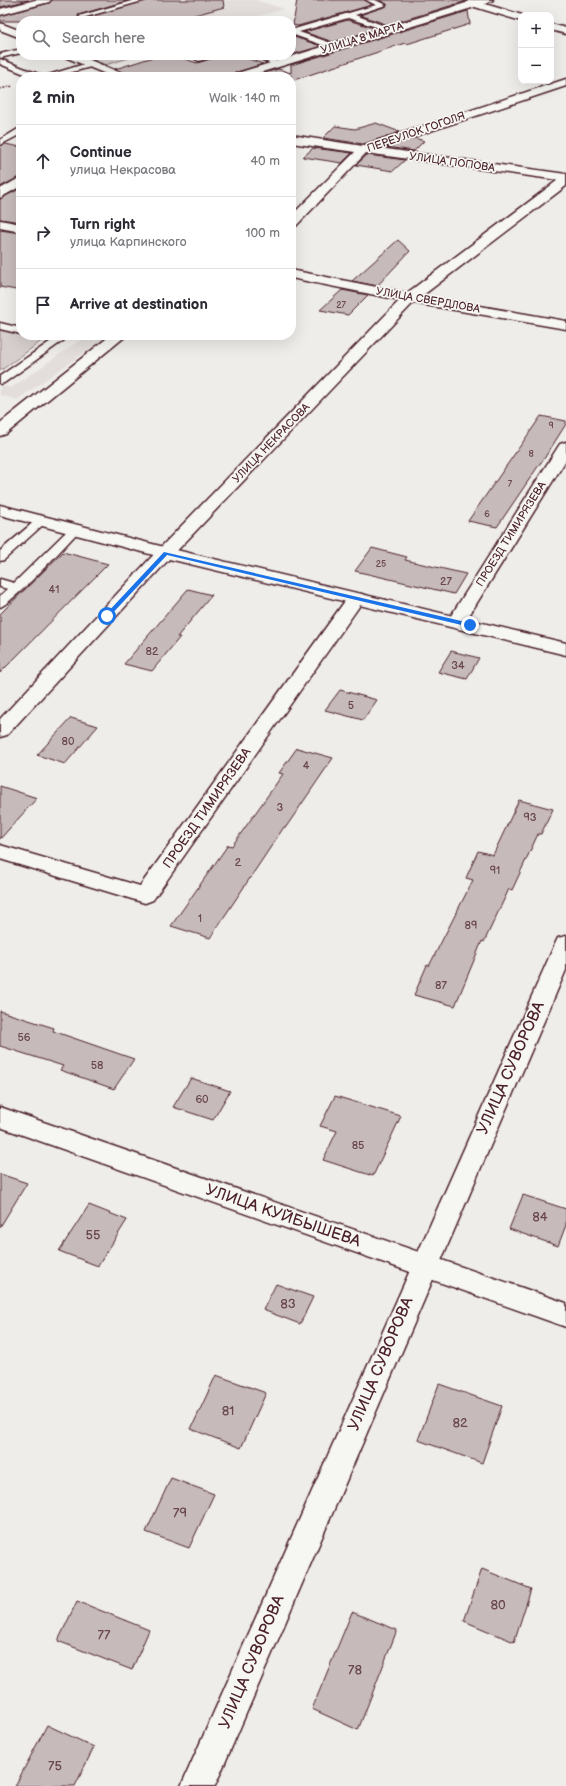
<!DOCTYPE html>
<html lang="en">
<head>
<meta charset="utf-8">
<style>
  body { margin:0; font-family:"Balsamiq Sans",sans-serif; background:#f7f7f7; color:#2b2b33 }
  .controls { position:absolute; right:12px; top:12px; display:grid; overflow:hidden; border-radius:8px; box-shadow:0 4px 16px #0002 }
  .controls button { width:36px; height:36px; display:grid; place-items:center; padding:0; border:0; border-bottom:1px solid #e1e1e2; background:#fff; color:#2b2b33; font:20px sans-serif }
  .stop { position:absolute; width:12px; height:12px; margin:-9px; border:3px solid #1a73e8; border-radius:50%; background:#fff }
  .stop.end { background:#1a73e8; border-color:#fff; box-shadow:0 1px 4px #0008 }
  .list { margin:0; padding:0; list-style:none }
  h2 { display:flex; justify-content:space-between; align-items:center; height:52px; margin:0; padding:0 16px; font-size:17px }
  h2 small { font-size:13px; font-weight:400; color:#7c7c81 }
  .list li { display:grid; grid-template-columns:26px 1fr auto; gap:12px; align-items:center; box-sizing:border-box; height:72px; padding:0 16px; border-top:1px solid #e1e1e2 }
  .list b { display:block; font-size:15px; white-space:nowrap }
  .list p { margin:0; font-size:13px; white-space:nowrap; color:#7c7c81 }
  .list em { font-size:13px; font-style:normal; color:#7c7c81 }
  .icon { flex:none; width:22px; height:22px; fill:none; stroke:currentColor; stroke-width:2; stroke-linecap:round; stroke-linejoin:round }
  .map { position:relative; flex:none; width:566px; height:1786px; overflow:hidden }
  .search { position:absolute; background:#fff; box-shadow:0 4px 16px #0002; left:16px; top:16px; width:280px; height:44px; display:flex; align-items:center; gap:10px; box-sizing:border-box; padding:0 14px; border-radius:16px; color:#7c7c81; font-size:15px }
  .panel { position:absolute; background:#fff; box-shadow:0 4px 16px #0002; left:16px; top:72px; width:280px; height:268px; border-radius:16px }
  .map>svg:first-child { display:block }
  .built { fill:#e3dedc }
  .green { fill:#d7cfce; stroke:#90777c }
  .building { fill:#c6babb; stroke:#4a1f2b }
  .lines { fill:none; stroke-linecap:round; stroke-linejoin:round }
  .service-casing { stroke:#4a1f2b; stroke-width:3 }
  .minor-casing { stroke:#4a1f2b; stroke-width:3 }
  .tertiary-casing { stroke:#4a1f2b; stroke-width:3 }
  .secondary-casing { stroke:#4a1f2b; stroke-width:3 }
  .path { stroke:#4a1f2b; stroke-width:1.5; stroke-dasharray:2 1.5; stroke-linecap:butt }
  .service { fill:#f6f6f2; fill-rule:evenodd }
  .minor { fill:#f6f6f2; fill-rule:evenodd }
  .tertiary { fill:#f6f6f2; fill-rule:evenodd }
  .secondary { fill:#f6f6f2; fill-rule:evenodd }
  .route { fill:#1a73e8 }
  .labels { text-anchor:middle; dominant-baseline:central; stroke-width:3.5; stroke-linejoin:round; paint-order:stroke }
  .far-number-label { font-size:9px; fill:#69464f }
  .far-street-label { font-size:11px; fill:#4a1f2b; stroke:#f6f6f2 }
  .number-label { font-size:11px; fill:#69464f }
  .street-label { font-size:13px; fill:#4a1f2b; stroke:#f6f6f2 }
  .near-number-label { font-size:13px; fill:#69464f }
  .near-street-label { font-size:16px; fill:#4a1f2b; stroke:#f6f6f2 }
</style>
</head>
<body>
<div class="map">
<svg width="566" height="1786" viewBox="0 0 566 1786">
  <rect width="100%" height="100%" fill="#efedea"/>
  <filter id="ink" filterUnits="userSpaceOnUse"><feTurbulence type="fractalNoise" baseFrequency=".025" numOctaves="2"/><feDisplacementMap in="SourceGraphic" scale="8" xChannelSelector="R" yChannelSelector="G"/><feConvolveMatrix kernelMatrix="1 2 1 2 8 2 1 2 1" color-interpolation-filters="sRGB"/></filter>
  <g filter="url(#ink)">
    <g class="built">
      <polygon points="195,0 256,0 284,9 255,17 263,21 117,21"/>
      <polygon points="87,335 115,336 98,349 92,347 17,400 0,395 0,385 11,388"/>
    </g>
    <g class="green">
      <polygon points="86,55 139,55 105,65 83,56"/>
      <polygon points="0,330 43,340 0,371"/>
    </g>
    <g class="building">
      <polygon points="0,0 29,0 0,7"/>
      <polygon points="52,0 130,0 78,15 82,19 147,0 223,0 224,7 173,21 0,21 0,16 49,3"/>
      <polygon points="297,0 365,0 372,5 298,26 293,25"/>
      <polygon points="379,0 466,0 466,1 388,25 360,15 387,6 387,4"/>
      <polygon points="468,11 470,24 407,44 405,43 291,81 291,75 291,77 251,77 278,69 291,73 291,65"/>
      <polygon points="348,20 377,29 333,42 304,32"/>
      <polygon points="291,36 321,46 291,55"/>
      <polygon points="160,55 173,55 197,63 223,55 238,55 263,64 231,74 229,77 128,77 127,74 115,69"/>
      <polygon points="376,123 400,132 363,144 323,138 335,126 355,129"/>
      <polygon points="415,138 424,141 414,151 386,147"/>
      <polygon points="5,144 21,147 21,176 0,187 0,146"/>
      <polygon points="313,148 352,153 342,163 303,157"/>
      <polygon points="367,155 405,160 393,171 356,165"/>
      <polygon points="21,188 21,222 0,219 0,199"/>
      <polygon points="0,230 21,233 21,291 0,287"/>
      <polygon points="398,240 410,251 377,286 352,281"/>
      <polygon points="342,290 368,295 348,315 320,310"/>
      <polygon points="541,416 566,421 566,424 542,462 541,462 497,527 468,521"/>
      <polygon points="372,548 407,557 405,560 466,574 454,594 355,571"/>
      <polygon points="63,552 108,564 0,673 0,614"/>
      <polygon points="188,589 212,595 177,637 180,637 152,671 124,664"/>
      <polygon points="451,651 479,658 467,679 438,672"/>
      <polygon points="340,690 377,700 363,720 325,710"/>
      <polygon points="71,718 98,726 65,764 37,755"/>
      <polygon points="297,748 333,758 286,827 284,827 210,938 171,926 228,845 232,846 283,774 279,773"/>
      <polygon points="0,786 37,798 0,839"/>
      <polygon points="519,800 553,809 541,834 538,834 512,890 509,889 484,942 482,941 455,1006 414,995 427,965 429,966 473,880 466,878 478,851 493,855"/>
      <polygon points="0,1011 54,1028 53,1031 134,1059 114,1089 60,1070 63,1066 0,1046"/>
      <polygon points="191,1078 230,1091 213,1120 173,1107"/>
      <polygon points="335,1096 401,1116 373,1176 323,1160 337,1131 320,1126"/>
      <polygon points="0,1174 27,1183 0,1227"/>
      <polygon points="523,1195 566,1209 566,1225 558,1246 509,1229"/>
      <polygon points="89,1205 127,1220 98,1266 59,1251"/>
      <polygon points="276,1284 313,1297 300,1324 263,1310"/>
      <polygon points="216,1375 266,1393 241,1448 191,1429"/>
      <polygon points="439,1384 502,1406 482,1463 418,1440"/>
      <polygon points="171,1478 214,1494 189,1548 146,1532"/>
      <polygon points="482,1569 531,1589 514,1642 464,1621"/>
      <polygon points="77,1601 149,1630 132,1670 58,1641"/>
      <polygon points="352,1612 397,1630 358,1730 312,1709"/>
      <polygon points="47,1725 94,1747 75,1786 15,1786"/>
    </g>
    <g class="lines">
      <g class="service-casing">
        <g id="service">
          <polygon points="135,0 146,0 82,18 79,16"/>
          <polygon points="366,0 375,0 386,5 355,15 393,29 393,31 389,31 348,18 299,32 337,45 337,49 334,49 291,34 291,30 376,5"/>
          <polygon points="21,49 21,53 0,58 0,54"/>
          <polygon points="205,55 217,55 199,61 195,59"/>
          <polygon points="251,55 262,55 283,64 276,66"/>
          <polygon points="0,59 41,75 42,77 32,77 0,64"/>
          <polygon points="91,62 95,64 94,66 54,77 42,77"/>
          <polygon points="18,129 21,129 21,134 0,145 0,140"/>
          <polygon points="0,323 21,328 21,334 0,329"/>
          <polygon points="33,335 50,335 62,338 64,340 4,383 0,384 0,376 51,341 35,337"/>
          <polygon points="41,518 45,519 47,521 45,523 4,560 0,561 0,551 37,519"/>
          <path d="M74,527L80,530L78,532C66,545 12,604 0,607V596L8,589L0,587V579L14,583L70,528Z"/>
        </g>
      </g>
      <g class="minor-casing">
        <g id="minor">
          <polygon points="471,0 493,0 485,4 522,15 521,21 475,7 246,77 230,77 231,75 466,3 468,1"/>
          <polygon points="0,23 21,31 21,38 0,30"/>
          <polygon points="551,24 566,28 566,34 551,30"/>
          <polygon points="64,55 78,55 126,75 127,77 113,77 65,57"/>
          <polygon points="566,79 566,86 379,148 566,174 566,186 422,296 566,321 566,329 413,303 171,557 7,735 0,737 0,719 159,549 400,300 291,278 291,270 407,293 558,180 366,153 296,226 291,227 291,216 355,152 291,143 291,135 363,146"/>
          <polygon points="21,177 21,186 0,198 0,189"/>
          <polygon points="0,220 21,224 21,232 0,228"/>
          <polygon points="111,335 127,335 6,434 0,436 0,423"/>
          <polygon points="566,442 566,460 465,622 462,626 456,627 450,626 447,622 558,447 560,444"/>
          <polygon points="356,593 362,594 365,598 153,900 145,903 0,859 0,845 140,886 350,594"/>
          <polygon points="0,1107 566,1303 566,1327 0,1127"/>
        </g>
      </g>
      <g class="tertiary-casing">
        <g id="tertiary">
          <polygon points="0,505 168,548 566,643 566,655 165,558 0,515"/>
          <polygon points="566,936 566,970 215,1786 181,1786 555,944 558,938"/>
        </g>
      </g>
      <g class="secondary-casing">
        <polygon id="secondary" points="35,0 51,0 49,2 0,15 0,9"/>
      </g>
      <polyline class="path" points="0,89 13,86"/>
      <use href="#service" class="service"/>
      <use href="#minor" class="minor"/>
      <use href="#tertiary" class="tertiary"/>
      <use href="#secondary" class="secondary"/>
    </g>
  </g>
  <polygon class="route" points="164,552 470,623 473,625 470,627 167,555 109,617 105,617 105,615"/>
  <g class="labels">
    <g class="far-number-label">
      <text x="341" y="305">27</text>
      <text x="551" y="425">9</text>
      <text x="531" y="454">8</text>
      <text x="510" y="484">7</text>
      <text x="487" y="514">6</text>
      <text x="381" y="564">25</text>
    </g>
    <g class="far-street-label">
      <text transform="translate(362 38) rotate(-17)">УЛИЦА 8 МАРТА</text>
      <text transform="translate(416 132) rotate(-19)">ПЕРЕУЛОК ГОГОЛЯ</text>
      <text transform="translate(452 162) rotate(8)">УЛИЦА ПОПОВА</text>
      <text transform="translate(428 300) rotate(10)">УЛИЦА СВЕРДЛОВА</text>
      <text transform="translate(271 443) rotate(-46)">УЛИЦА НЕКРАСОВА</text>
      <text transform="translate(511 534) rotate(-58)">ПРОЕЗД ТИМИРЯЗЕВА</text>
    </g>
    <g class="number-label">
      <text x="446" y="581">27</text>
      <text x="54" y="589">41</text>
      <text x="152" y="651">82</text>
      <text x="458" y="665">34</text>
      <text x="351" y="705">5</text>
      <text x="68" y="741">80</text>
      <text x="306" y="765">4</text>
      <text x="280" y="807">3</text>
      <text x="530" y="817">93</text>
      <text x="238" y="862">2</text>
      <text x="495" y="870">91</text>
      <text x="200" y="918">1</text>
      <text x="471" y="925">89</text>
      <text x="441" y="985">87</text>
      <text x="24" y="1037">56</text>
      <text x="97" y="1065">58</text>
      <text x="202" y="1099">60</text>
      <text x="358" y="1145">85</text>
    </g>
    <g class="street-label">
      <text transform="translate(207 808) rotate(-55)">ПРОЕЗД ТИМИРЯЗЕВА</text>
    </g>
    <g class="near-number-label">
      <text x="540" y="1217">84</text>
      <text x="93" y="1235">55</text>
      <text x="288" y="1304">83</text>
      <text x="228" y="1411">81</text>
      <text x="460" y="1423">82</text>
      <text x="180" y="1513">79</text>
      <text x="498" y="1605">80</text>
      <text x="104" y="1635">77</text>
      <text x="355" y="1670">78</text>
      <text x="55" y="1766">75</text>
    </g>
    <g class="near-street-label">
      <text transform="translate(511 1068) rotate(-66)">УЛИЦА СУВОРОВА</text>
      <text transform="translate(283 1216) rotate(19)">УЛИЦА КУЙБЫШЕВА</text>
      <text transform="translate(381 1364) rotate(-67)">УЛИЦА СУВОРОВА</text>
      <text transform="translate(252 1662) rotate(-67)">УЛИЦА СУВОРОВА</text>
    </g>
  </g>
</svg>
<div class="controls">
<button>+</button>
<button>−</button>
</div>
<div class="stop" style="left:107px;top:616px"></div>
<div class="stop end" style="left:470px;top:625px"></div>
<div class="search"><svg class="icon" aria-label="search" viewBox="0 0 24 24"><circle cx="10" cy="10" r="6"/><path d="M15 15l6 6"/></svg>Search here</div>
<section class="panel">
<h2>2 min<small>Walk · 140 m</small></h2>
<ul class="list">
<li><svg class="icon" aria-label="ahead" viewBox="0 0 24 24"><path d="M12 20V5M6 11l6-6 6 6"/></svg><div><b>Continue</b><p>улица Некрасова</p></div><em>40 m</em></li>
<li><svg class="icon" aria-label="right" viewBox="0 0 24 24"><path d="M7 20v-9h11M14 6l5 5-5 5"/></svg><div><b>Turn right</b><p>улица Карпинского</p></div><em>100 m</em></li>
<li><svg class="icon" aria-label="arrive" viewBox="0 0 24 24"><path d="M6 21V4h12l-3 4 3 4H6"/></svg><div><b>Arrive at destination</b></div></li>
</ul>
</section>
</div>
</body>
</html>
